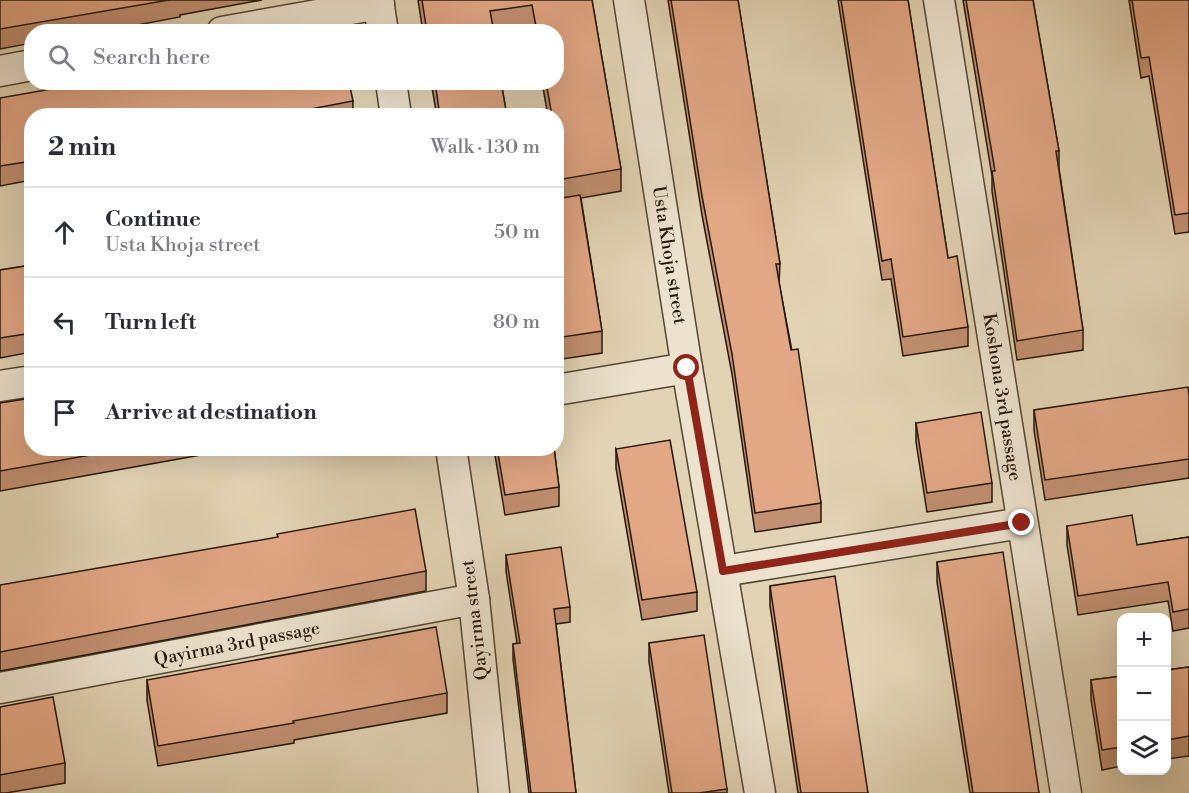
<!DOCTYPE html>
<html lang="en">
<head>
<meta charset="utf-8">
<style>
  body { margin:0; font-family:"Libre Bodoni",serif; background:#f7f7f7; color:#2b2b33 }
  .controls { position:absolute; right:18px; bottom:18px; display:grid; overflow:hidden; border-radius:12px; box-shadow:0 6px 24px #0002 }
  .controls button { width:54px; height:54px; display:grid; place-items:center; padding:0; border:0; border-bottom:2px solid #e1e1e2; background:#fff; color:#2b2b33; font:30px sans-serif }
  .stop { position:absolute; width:18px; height:18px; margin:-14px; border:4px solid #8f2418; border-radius:50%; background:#fff }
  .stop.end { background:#8f2418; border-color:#fff; box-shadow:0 2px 6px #0008 }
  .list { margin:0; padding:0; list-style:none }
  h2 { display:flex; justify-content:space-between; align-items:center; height:78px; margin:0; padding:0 24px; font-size:26px }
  h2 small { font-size:20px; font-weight:400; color:#7c7c81 }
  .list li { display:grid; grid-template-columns:39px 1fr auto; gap:18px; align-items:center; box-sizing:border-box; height:90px; padding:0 24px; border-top:2px solid #e1e1e2 }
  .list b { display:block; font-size:22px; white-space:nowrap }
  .list p { margin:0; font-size:20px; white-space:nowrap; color:#7c7c81 }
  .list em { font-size:20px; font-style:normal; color:#7c7c81 }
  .icon { flex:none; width:33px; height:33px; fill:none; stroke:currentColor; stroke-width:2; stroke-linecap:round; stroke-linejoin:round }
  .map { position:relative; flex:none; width:1189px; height:793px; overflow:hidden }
  .search { position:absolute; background:#fff; box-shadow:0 6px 24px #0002; left:24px; top:24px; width:540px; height:66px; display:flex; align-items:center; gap:15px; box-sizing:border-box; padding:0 21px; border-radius:24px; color:#7c7c81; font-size:22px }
  .panel { position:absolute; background:#fff; box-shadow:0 6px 24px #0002; left:24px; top:108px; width:540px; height:348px; border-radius:24px }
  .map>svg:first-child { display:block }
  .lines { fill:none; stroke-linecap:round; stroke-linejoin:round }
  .minor-casing { stroke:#544633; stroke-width:33 }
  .minor { stroke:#ece2ce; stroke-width:30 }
  .wall { fill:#c29072; stroke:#241708; stroke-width:1.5 }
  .building { fill:#e2a785; stroke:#241708; stroke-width:1.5 }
  .route { stroke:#8f2418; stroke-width:8 }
  .labels { text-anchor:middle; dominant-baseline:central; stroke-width:4.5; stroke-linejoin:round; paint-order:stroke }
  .street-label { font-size:18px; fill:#241708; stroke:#ece2ce }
</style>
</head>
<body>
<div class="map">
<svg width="1189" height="793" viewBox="0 0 1189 793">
  <rect width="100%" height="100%" fill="#e2d3b4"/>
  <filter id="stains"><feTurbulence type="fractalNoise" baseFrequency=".00333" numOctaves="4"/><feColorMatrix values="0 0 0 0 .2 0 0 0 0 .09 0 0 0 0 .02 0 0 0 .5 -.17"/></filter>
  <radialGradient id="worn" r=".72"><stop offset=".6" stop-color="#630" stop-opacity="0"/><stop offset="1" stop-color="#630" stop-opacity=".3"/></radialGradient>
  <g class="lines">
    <g class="minor-casing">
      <g id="minor">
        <polyline points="378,0 383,32"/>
        <polyline points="629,0 687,368 760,793"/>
        <polyline points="939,0 1066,793"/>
        <polyline points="222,32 379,4"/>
        <polyline points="0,71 32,65"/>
        <polyline points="391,82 396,116"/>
        <polyline points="0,386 32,381"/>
        <polyline points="556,390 687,368"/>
        <polyline points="451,448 474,599 494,793"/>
        <polyline points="723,571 1022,523"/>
        <polyline points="0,688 474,599"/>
      </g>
    </g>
    <use href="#minor" class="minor"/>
  </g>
  <g class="wall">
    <polygon points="0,0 262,0 180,15 180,17 100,32 32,32 32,43 0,49"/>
    <polygon points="418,0 592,0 621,169 621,191 581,198 602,331 602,353 556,360 556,199 562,198 556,165 556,116 548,116 542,82 556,82 556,32 533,32 532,26 497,32 423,32"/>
    <polygon points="668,0 738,0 780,264 779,283 821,503 821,522 755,532 732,374 702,215"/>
    <polygon points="838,0 908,0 948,258 968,327 968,346 903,356 891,279 882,280"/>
    <polygon points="963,0 1033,0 1059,151 1059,168 1083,330 1083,350 1017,360 992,191 992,176"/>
    <polygon points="1129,0 1189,0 1189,232 1175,234 1149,76 1141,78"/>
    <polygon points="431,82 501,82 507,116 437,116"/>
    <polygon points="0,98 353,101 353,116 32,116 32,180 0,186"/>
    <polygon points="32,265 32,352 0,358 0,270"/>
    <polygon points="1189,396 1189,478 1045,500 1034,430 1034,410"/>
    <polygon points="0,403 32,448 240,448 0,491"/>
    <polygon points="916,423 992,483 992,502 927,512 916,442"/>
    <polygon points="495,448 554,448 559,487 559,506 505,515 495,455"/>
    <polygon points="616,449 697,592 697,611 642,620 616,468"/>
    <polygon points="1067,526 1137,545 1189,537 1189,628 1173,631 1168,601 1078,615 1067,545"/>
    <polygon points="506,555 570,607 570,622 556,624 576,793 529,793 513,659 513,644 517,643 506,571"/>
    <polygon points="937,562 1039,793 970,793 937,582"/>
    <polygon points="426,571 426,591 0,671 0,585"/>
    <polygon points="770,586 868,793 798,793 770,606"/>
    <polygon points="649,643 727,789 727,793 669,793 649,662"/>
    <polygon points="1189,667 1189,756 1167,759 1167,670"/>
    <polygon points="1122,676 1122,766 1102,770 1091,699 1091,680"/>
    <polygon points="147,680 447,693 447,713 294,740 294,743 158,766 147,700"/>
    <polygon points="0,707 65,763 65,783 6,793 0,793"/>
  </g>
  <g class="building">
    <polygon points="0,0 169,0 0,29"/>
    <polygon points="422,0 592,0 621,169 563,179 556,144 556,116 552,116 546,82 556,82 556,32 537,32 532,5 490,11 494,32 427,32"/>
    <polygon points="671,0 738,0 780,264 776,264 791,350 798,349 821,503 755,513 732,354 702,196"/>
    <polygon points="841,0 908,0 948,258 957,256 968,327 903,337 891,259 882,261"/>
    <polygon points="966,0 1033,0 1059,151 1056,151 1083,330 1017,341 992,171 995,171"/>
    <polygon points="1132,0 1189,0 1189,213 1175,215 1149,57 1141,58"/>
    <polygon points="91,82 349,82 353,101 274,116 32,116 32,161 0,166 0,98"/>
    <polygon points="435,82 501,82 507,116 440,116"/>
    <polygon points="580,195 602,331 556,338 556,199"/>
    <polygon points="32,265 32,333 0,338 0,270"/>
    <polygon points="1188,387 1189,396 1189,459 1045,480 1034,410"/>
    <polygon points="32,398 32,448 130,448 0,471 0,403"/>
    <polygon points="981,412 992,483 927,493 916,423"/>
    <polygon points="670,440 697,592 642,600 616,449"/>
    <polygon points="497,448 554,448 559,487 505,495"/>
    <polygon points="415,509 426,571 0,652 0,585 278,537 277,534"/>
    <polygon points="1132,515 1137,545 1189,537 1189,609 1173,612 1168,582 1078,596 1067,526"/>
    <polygon points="561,547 570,607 554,609 576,793 531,793 513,644 520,643 506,555"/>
    <polygon points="1003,552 1039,793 973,793 937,562"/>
    <polygon points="835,576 868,793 801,793 770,586"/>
    <polygon points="436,627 447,693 293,721 294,723 158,746 147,680"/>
    <polygon points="704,635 727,789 699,793 672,793 649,643"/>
    <polygon points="1189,667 1189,736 1167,740 1167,670"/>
    <polygon points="1122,676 1122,747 1102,750 1091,680"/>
    <polygon points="53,697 65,763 0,775 0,707"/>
  </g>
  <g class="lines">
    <polyline class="route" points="687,368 723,571 1022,523"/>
  </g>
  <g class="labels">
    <g class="street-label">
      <text transform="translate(669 255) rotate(81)">Usta Khoja street</text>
      <text transform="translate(1002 397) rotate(81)">Koshona 3rd passage</text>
      <text transform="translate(475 620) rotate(-97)">Qayirma street</text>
      <text transform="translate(237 644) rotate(-11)">Qayirma 3rd passage</text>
    </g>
  </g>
  <rect width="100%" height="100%" filter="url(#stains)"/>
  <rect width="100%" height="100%" fill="url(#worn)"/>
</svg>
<div class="controls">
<button>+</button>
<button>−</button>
<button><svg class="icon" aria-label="layers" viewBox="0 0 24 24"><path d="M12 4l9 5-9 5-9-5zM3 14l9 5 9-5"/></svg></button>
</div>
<div class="stop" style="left:687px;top:368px"></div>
<div class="stop end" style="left:1022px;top:523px"></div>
<div class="search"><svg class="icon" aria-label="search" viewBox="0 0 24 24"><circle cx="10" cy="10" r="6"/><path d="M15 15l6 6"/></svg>Search here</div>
<section class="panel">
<h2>2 min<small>Walk · 130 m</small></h2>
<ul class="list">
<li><svg class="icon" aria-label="ahead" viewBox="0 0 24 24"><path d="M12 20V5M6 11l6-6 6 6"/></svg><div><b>Continue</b><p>Usta Khoja street</p></div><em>50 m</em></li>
<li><svg class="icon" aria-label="left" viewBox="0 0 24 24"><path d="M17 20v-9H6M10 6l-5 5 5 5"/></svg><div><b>Turn left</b></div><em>80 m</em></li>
<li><svg class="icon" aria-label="arrive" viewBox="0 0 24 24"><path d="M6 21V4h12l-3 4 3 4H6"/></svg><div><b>Arrive at destination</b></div></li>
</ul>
</section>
</div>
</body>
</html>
